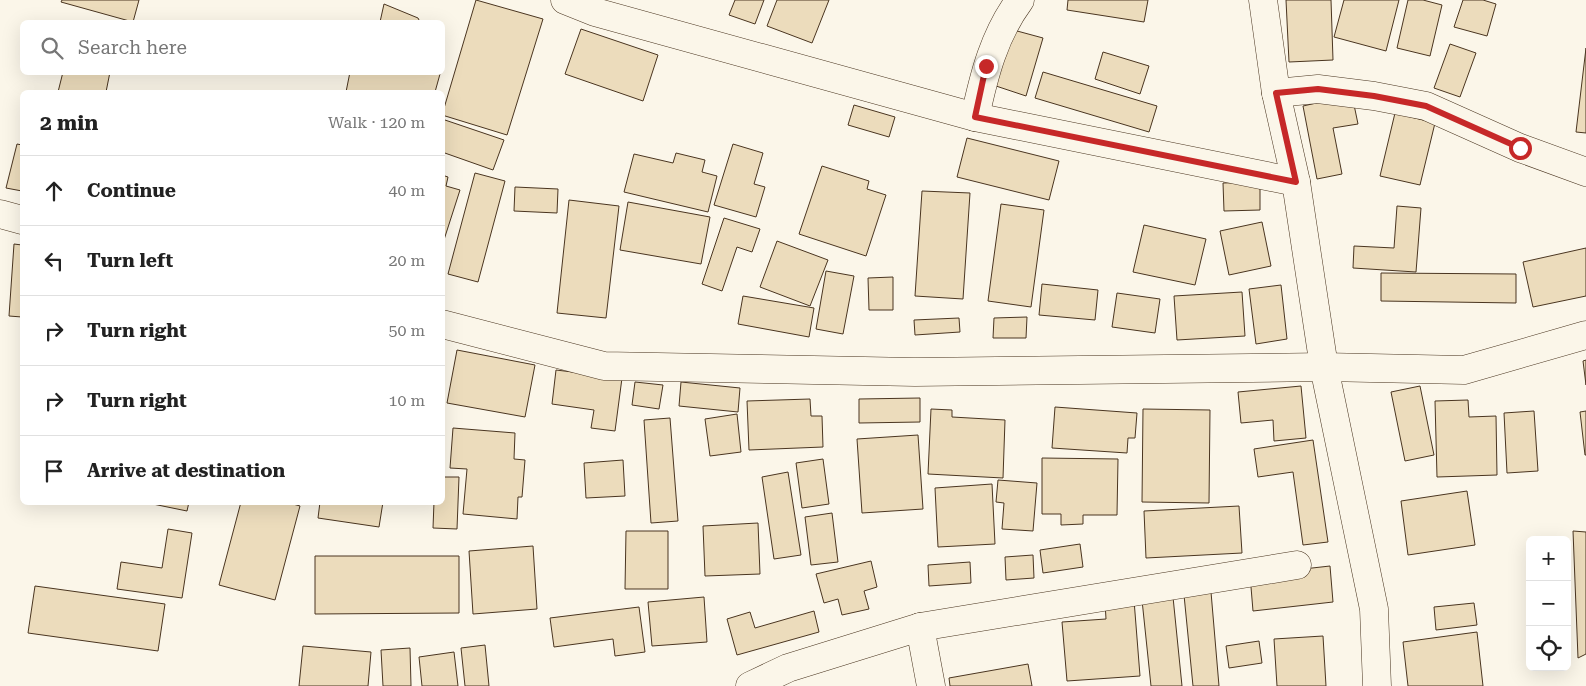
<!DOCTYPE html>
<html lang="en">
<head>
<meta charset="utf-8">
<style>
  body { margin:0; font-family:"Roboto Serif",serif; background:#f2f2f2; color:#222 }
  .controls { position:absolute; right:15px; bottom:15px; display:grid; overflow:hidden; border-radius:8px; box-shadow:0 5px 20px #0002 }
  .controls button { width:45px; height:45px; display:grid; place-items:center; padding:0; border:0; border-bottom:1px solid #e0e0e0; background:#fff; color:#222; font:25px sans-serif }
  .stop { position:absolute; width:15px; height:15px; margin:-11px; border:4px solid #c62828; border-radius:50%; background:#fff }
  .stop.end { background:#c62828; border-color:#fff; box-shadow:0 1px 5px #0008 }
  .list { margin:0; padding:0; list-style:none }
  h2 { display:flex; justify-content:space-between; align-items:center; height:65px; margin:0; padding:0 20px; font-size:21px }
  h2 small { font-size:16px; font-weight:400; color:#767676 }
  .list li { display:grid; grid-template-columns:32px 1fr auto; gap:15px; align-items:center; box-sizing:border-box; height:70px; padding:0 20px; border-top:1px solid #e0e0e0 }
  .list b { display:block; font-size:19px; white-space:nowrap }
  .list em { font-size:16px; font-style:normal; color:#767676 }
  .icon { flex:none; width:28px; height:28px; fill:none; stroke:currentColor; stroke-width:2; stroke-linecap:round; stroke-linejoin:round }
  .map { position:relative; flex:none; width:1586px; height:686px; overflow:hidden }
  .search { position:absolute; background:#fff; box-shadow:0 5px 20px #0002; left:20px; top:20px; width:425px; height:55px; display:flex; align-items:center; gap:12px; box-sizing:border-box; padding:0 18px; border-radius:8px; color:#767676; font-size:19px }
  .panel { position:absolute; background:#fff; box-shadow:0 5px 20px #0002; left:20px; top:90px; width:425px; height:415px; border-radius:8px }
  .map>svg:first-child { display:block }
  .building { fill:#ecdcbc; stroke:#4a3520 }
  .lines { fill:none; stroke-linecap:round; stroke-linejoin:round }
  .street-casing { stroke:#4a3520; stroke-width:29 }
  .secondary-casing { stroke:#4a3520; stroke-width:29 }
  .street { stroke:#fbf6e9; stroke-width:28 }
  .secondary { stroke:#fbf6e9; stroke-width:28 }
  .route { stroke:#c62828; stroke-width:6 }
</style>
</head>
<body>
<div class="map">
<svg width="1586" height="686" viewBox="0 0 1586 686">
  <rect width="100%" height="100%" fill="#fbf6e9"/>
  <g class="building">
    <polygon points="62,0 139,0 133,22 61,2"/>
    <polygon points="476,0 543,19 507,135 442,115"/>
    <polygon points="735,0 764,0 755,24 729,15"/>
    <polygon points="777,0 829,0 812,43 767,26"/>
    <polygon points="1068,0 1148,0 1144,22 1067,10"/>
    <polygon points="1286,0 1331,0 1333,60 1289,62"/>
    <polygon points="1344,0 1399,0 1386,51 1334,37"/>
    <polygon points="1408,0 1423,0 1442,5 1430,56 1397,48"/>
    <polygon points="1463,0 1483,0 1496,4 1487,36 1454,27"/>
    <polygon points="384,4 418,18 420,22 380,22"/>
    <polygon points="1006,28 1043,38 1026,96 990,84"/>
    <polygon points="581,29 658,55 643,101 565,74"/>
    <polygon points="1450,44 1476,53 1460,97 1434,88"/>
    <polygon points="1586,48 1586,133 1576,132"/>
    <polygon points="1103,52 1149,66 1140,94 1095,79"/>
    <polygon points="63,72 110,72 106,92 58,92"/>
    <polygon points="350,72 439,72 440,74 435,92 346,92"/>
    <polygon points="1043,72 1157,106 1149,132 1035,98"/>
    <polygon points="1352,95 1358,124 1333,128 1342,174 1317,179 1303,106"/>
    <polygon points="854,105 895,117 889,137 848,125"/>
    <polygon points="1395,113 1435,123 1420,185 1380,176"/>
    <polygon points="442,119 504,140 493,170 442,152"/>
    <polygon points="967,138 1059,161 1049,200 957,177"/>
    <polygon points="17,144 22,145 22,191 6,188"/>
    <polygon points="733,144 763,153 754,184 765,187 756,217 714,205"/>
    <polygon points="676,153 705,160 702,172 717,176 708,212 624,192 634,154 673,163"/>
    <polygon points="822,166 869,181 867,189 886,195 866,256 799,234"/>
    <polygon points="475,173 505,181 478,282 448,274"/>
    <polygon points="442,175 448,177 446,186 460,190 442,246"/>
    <polygon points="1260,182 1260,210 1224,211 1223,183"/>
    <polygon points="515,187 558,189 557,213 514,211"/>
    <polygon points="922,191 970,193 963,299 915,296"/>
    <polygon points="569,200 619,206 606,318 557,313"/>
    <polygon points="628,202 710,217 701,264 620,250"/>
    <polygon points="1001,204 1044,210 1031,307 988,301"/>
    <polygon points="1397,206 1421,208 1416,272 1353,268 1354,246 1394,248"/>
    <polygon points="724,218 760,229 752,252 737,247 722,291 702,284"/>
    <polygon points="1262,222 1271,266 1229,275 1220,231"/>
    <polygon points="1144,225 1206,239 1195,285 1133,272"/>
    <polygon points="777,241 828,260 810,306 760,287"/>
    <polygon points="14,244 22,245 22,317 9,316"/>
    <polygon points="1586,248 1586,296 1533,307 1523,262"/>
    <polygon points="826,271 854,276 843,334 816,329"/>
    <polygon points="1381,273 1516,274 1516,303 1381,301"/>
    <polygon points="893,277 893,310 869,310 868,278"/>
    <polygon points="1042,284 1098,290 1095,320 1039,315"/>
    <polygon points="1281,285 1287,339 1256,344 1249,289"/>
    <polygon points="1242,292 1245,336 1177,340 1174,296"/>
    <polygon points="1117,293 1160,299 1155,333 1112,327"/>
    <polygon points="743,296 814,308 809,337 738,324"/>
    <polygon points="1027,317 1026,338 993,338 994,318"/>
    <polygon points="959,318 960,332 915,335 914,320"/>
    <polygon points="457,350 535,365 525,417 447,403"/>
    <polygon points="1586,360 1586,385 1583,361"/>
    <polygon points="556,370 622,378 615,431 591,428 594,410 552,404"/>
    <polygon points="635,382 663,385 659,409 632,405"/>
    <polygon points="681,382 740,388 738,412 679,406"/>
    <polygon points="1301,386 1306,438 1274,441 1273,420 1241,423 1238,392"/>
    <polygon points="1420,386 1434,455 1405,461 1391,392"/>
    <polygon points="920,398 920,422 859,423 859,399"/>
    <polygon points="810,399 811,416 822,416 823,447 749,450 747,401"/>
    <polygon points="1468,400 1469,417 1496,416 1497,475 1437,477 1435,401"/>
    <polygon points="1055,407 1137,413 1135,438 1128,438 1127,453 1052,448"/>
    <polygon points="931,409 952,410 952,417 1005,420 1003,478 928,474"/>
    <polygon points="1143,409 1210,410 1209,503 1142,502"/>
    <polygon points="1534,411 1538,471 1507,473 1504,413"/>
    <polygon points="1586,411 1586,455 1585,455 1580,412"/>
    <polygon points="737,414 741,452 710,456 705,419"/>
    <polygon points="670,418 678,521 651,523 644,420"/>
    <polygon points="453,428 515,433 514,459 525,460 522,497 518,497 517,519 463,514 467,469 450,468"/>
    <polygon points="918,435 923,509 862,513 857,439"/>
    <polygon points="1313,440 1328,542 1303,545 1293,472 1258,477 1254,449"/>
    <polygon points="1042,458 1118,459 1117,515 1083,515 1083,524 1061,525 1061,514 1042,514"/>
    <polygon points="823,459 829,504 802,508 796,463"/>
    <polygon points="623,460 625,496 586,498 584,463"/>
    <polygon points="788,472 801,555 774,559 762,477"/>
    <polygon points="442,477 459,477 457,529 433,528 434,502 442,502"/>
    <polygon points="998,480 1037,483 1033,531 1002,529 1004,503 996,502"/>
    <polygon points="992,484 995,544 938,547 935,488"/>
    <polygon points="1467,491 1475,545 1408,555 1401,501"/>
    <polygon points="143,502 189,502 187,511"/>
    <polygon points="241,502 286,502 300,506 275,600 219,585"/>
    <polygon points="320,502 383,502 379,527 318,518"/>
    <polygon points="1239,506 1242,553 1146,558 1144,511"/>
    <polygon points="832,513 838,562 811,565 805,517"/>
    <polygon points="758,523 760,574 705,576 703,526"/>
    <polygon points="168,529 192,533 182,598 117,589 121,562 162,568"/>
    <polygon points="626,531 668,531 668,589 625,589"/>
    <polygon points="1573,531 1586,532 1586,654 1578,658"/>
    <polygon points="1080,544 1083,567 1043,573 1040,550"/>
    <polygon points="533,546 537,609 473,614 469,551"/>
    <polygon points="1033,555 1034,578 1006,580 1005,557"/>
    <polygon points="315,556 459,556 459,613 315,614"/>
    <polygon points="871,561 877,587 864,591 869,609 842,615 838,599 824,603 816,574"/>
    <polygon points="970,562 971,583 929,586 928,565"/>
    <polygon points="1330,566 1333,602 1253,611 1250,575"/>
    <polygon points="35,586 165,604 158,651 28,633"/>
    <polygon points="1211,592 1219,686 1193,686 1184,595"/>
    <polygon points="704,597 707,642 652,646 648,602"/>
    <polygon points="1173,597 1182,686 1151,686 1142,600"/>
    <polygon points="1134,600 1140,676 1067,681 1062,622 1106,619 1105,602"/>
    <polygon points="1474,603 1477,625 1436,630 1434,607"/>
    <polygon points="639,607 645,652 615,656 613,639 554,647 550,618"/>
    <polygon points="814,611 819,632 737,655 727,619 750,612 755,628"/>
    <polygon points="1477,632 1483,686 1408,686 1403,642"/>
    <polygon points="1323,636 1326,686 1277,686 1274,639"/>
    <polygon points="1259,641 1262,663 1229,668 1226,646"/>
    <polygon points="485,645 489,686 465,686 461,648"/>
    <polygon points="303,646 371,652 368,686 299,686"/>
    <polygon points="410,648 411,686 383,686 381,650"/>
    <polygon points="454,652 458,686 422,686 419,657"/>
    <polygon points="1028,664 1032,686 950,686 949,678"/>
  </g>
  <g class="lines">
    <g class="street-casing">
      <g id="street">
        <polyline points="565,0 595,12 975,117 1296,182"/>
        <polyline points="1276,93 1318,89 1374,96 1426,106 1520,148 1586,172"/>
        <path d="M975,117C984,75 994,35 1020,0"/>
        <polyline points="0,214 22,220"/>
        <polyline points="442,324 604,366 915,372 1324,367 1464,370 1586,335"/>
        <polyline points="920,627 931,686"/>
        <polyline points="750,686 788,668 920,627 1297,565"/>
      </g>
    </g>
    <g class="secondary-casing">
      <polyline id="secondary" points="1263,0 1276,93 1296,182 1324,367 1374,609 1377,686"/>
    </g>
    <use href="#street" class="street"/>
    <use href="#secondary" class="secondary"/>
  </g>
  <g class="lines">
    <polyline class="route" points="986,66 975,117 1296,182 1276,93 1318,89 1374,96 1426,106 1520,148"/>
  </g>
</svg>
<div class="controls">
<button>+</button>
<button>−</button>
<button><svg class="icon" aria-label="locate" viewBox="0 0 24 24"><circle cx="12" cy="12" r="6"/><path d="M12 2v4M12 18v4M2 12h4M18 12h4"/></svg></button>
</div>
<div class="stop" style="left:1520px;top:148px"></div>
<div class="stop end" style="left:986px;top:66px"></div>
<div class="search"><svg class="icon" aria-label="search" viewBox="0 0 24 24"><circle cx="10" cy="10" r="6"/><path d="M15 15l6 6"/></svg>Search here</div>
<section class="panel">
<h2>2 min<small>Walk · 120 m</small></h2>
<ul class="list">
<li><svg class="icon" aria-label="ahead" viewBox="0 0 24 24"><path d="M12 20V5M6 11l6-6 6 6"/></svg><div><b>Continue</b></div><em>40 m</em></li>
<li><svg class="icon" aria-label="left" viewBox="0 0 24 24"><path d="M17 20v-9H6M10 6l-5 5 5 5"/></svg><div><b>Turn left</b></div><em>20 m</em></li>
<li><svg class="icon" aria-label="right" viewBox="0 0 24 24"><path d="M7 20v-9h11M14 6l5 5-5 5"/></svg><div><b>Turn right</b></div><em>50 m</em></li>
<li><svg class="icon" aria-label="right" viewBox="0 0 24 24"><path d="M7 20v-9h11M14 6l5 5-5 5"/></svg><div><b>Turn right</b></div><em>10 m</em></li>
<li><svg class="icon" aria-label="arrive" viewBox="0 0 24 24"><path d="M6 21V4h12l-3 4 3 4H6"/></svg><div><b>Arrive at destination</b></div></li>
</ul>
</section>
</div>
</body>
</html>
